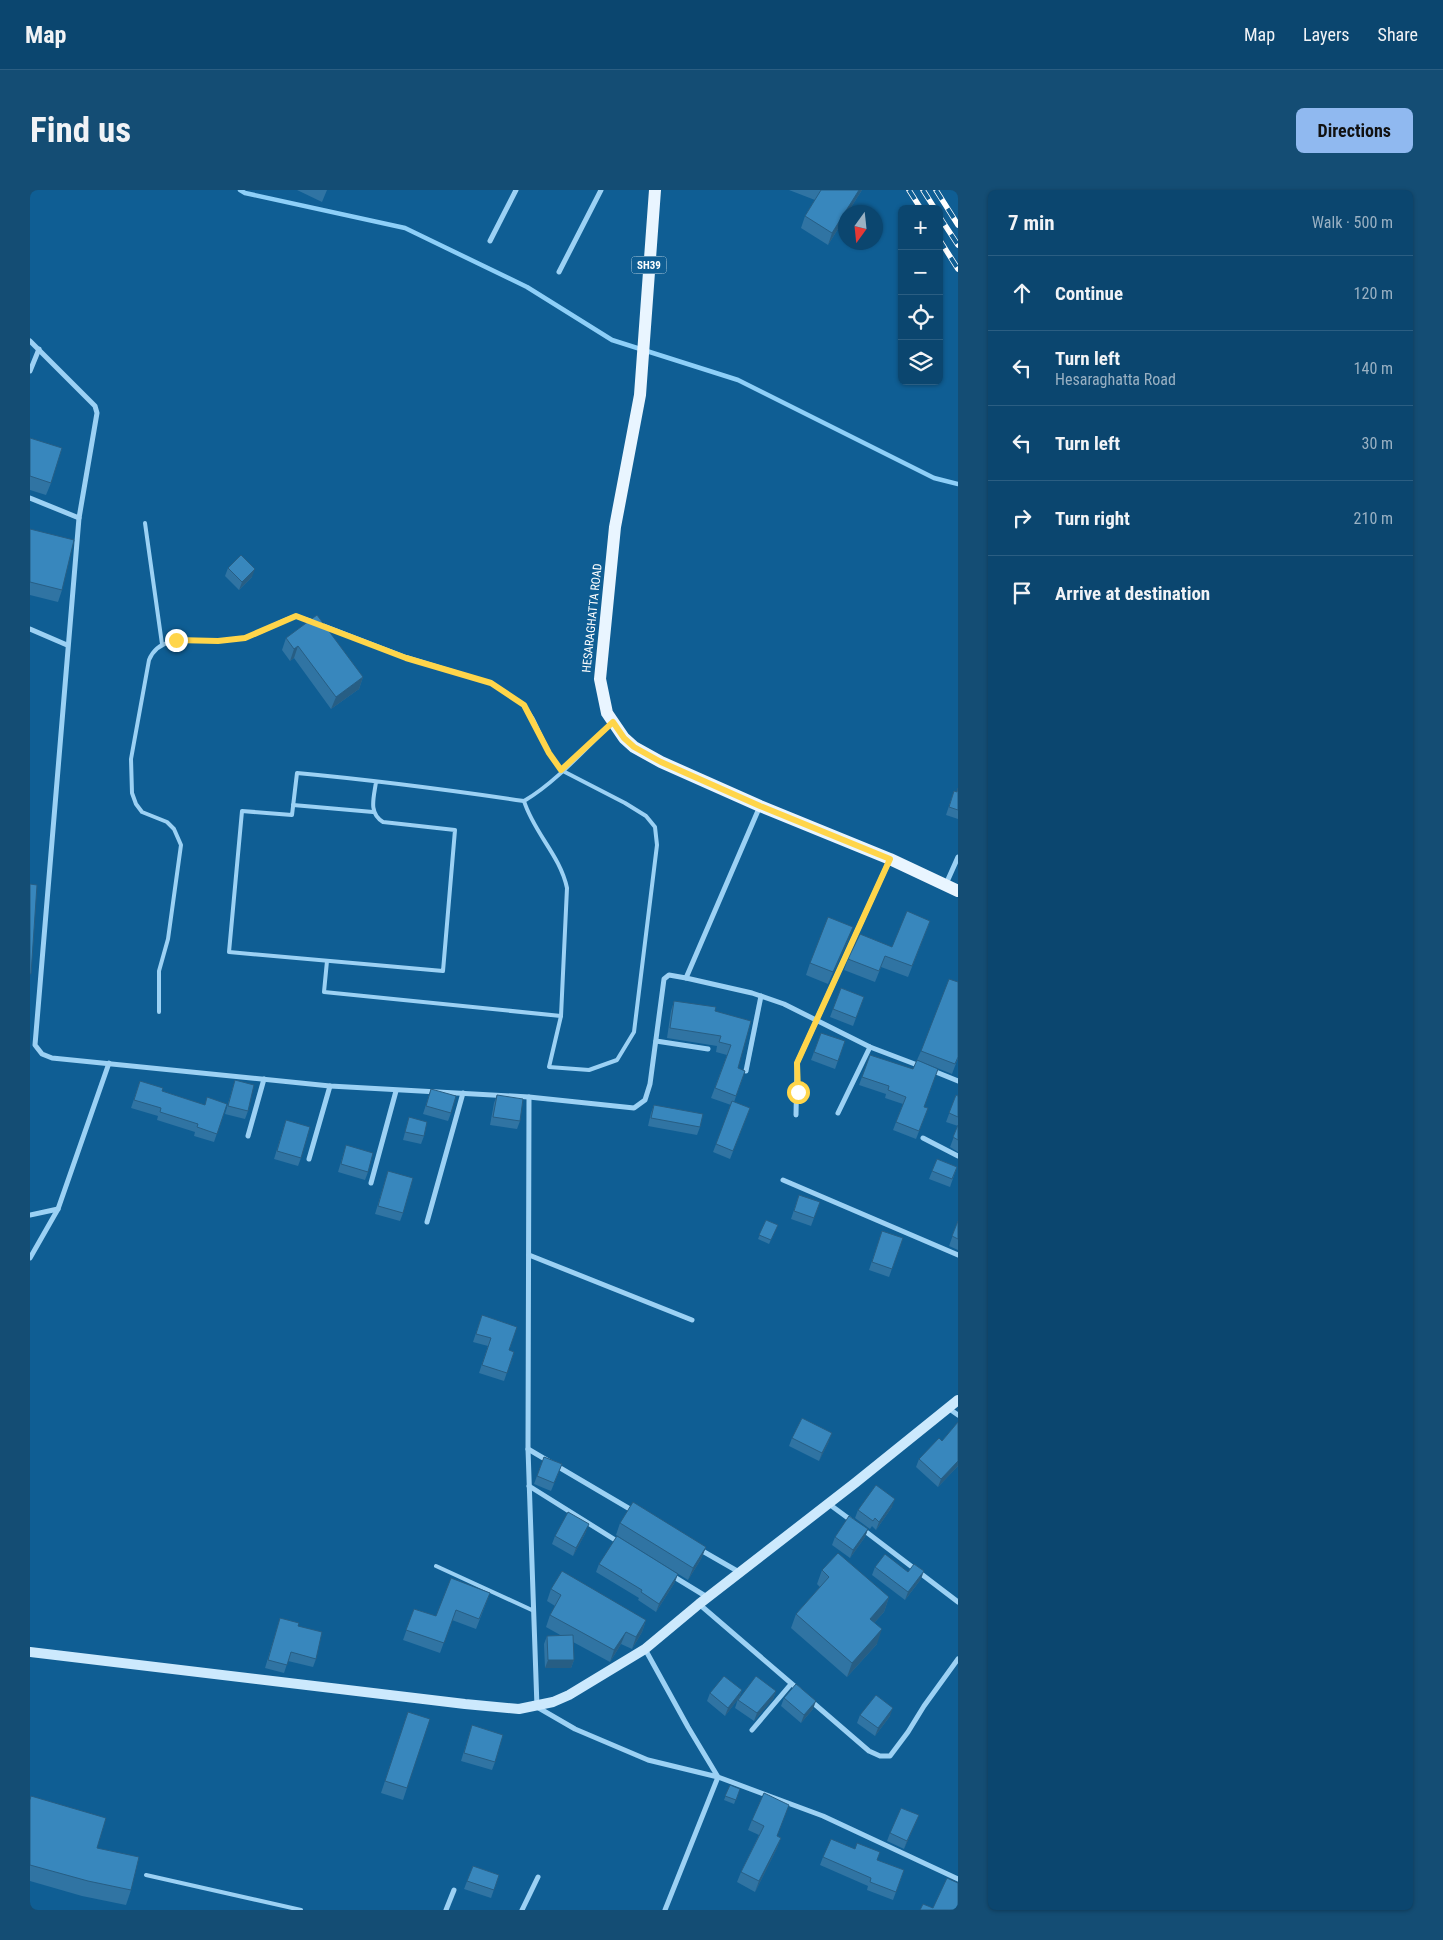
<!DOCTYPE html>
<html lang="en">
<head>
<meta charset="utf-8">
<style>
  body { margin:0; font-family:"Roboto Condensed",sans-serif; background:#144d74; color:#f1f3f6 }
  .controls { position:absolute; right:15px; top:15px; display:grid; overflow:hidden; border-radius:8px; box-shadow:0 1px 4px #0004 }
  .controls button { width:45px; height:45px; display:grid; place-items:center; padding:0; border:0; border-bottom:1px solid #2b5e82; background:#0b466f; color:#f1f3f6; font:25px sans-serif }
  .compass { position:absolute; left:808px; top:15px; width:45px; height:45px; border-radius:50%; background:#0b466f; box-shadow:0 1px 4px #0004; rotate:195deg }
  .stop { position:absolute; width:15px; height:15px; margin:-11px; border:4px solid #ffd54a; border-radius:50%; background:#fff }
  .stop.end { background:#ffd54a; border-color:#fff; box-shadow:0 1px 5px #0008 }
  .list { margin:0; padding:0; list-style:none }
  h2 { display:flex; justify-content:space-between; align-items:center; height:65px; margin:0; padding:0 20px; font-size:21px }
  h2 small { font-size:16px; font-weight:400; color:#9ab1c3 }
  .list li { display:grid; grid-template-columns:32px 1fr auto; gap:15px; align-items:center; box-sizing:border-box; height:75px; padding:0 20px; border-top:1px solid #2b5e82 }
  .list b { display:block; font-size:19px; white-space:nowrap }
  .list p { margin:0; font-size:16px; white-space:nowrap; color:#9ab1c3 }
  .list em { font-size:16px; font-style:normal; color:#9ab1c3 }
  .icon { flex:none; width:28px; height:28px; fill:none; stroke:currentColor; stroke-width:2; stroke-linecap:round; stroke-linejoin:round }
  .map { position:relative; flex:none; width:928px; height:1720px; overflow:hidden; border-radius:8px }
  header { display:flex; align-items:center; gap:30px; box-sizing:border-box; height:70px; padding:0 25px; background:#0b466f; border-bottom:1px solid #2b5e82 }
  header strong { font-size:24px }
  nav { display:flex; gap:28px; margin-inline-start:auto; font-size:18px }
  .intro { display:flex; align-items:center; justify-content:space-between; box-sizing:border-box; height:120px; padding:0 30px }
  h1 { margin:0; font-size:35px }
  .button { padding:12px 22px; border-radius:8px; background:#90b9f0; color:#111; font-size:18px; font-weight:700 }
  main { display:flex; gap:30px; padding:0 30px }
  aside { flex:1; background:#0b466f; border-radius:8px; box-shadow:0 1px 4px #0004 }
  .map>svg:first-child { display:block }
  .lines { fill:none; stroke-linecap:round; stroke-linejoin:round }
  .stream { stroke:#8ecff8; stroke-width:4.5 }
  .lane { stroke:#9cd1f4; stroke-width:4 }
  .street { stroke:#9cd1f4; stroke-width:5 }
  .secondary { stroke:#cce9fd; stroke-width:10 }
  .primary { stroke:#e9f5ff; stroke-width:12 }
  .rail-casing { stroke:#fff; stroke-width:5.5 }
  .rail { stroke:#0f5e94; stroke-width:4; stroke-dasharray:11; stroke-linecap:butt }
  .wall { fill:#3074a3 }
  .shaded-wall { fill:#275e84 }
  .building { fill:#3887bd; stroke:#275e84 }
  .route { stroke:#ffd54a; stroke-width:6 }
  .labels { text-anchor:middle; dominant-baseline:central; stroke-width:4; stroke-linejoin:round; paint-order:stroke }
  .shield { fill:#0f5e94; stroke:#b7cfdf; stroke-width:1 }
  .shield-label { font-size:11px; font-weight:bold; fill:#fff }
  .street-label { font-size:12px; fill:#fff; stroke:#0f5e94 }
</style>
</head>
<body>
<header>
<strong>Map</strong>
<nav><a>Map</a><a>Layers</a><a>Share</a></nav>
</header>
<div class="intro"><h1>Find us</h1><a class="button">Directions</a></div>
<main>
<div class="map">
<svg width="928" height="1720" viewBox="0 0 928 1720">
  <rect width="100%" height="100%" fill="#0f5e94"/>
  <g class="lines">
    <polyline class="stream" points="210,0 215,3 375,38 497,97 582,150 708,190 904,288 928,294"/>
    <g class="lane">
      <polyline points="115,333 132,454"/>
      <path d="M290,434L376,467L461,493L494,515L503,529L519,563L531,580L595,613L616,626L625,637L627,655L604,842L587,870L559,880L519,877L531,826L537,698C530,665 504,643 494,611C525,593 555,559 581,534"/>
      <path d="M346,592C344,607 338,623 353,632L425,640L413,781L199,762L212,621L262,625L267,583C343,590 419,600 494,611"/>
      <polyline points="263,615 343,622"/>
      <polyline points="297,771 294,802 531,826"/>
      <path d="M129,822V781L138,749L151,655L144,639L137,632L112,622L106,614L102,603L101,569L119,470C130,443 163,452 187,451C195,451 205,449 213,448C232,444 248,431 266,426L284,432"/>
      <polyline points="406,1376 504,1421"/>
      <polyline points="116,1685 271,1720"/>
    </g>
    <g class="street">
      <polyline points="460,51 486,0"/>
      <polyline points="529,82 571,0"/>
      <polyline points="0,151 65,216 67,223 49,328 5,855 12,864 22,868 300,896 499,907 604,918 615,910 620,894 634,789 639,785 656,788 730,616"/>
      <polyline points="0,181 9,159"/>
      <polyline points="0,308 49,328"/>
      <polyline points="0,439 37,455"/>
      <polyline points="916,694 928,667"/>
      <polyline points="656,788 722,803 754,814 840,857 890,876"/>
      <polyline points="626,851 678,859"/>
      <polyline points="901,880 928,891"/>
      <polyline points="716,881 731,806"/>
      <polyline points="499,907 498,1259 507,1517 545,1539 618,1570 688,1587 793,1626 928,1689"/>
      <polyline points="808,923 840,857"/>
      <polyline points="766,925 767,873 860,669"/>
      <polyline points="218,946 234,889"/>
      <polyline points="893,948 928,966"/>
      <polyline points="279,969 300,896"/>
      <polyline points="753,990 928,1065"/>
      <polyline points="341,993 366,901"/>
      <polyline points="0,1025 28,1019"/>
      <polyline points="397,1032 433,903"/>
      <polyline points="499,1065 662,1130"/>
      <polyline points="0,1068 28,1019 79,873"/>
      <polyline points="918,1218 928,1225"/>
      <polyline points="498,1259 605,1322"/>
      <polyline points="499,1296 590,1353"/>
      <polyline points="799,1314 822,1331"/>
      <polyline points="831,1338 928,1412"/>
      <polyline points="669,1359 709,1382"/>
      <polyline points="641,1385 677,1407"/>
      <polyline points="669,1414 769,1500"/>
      <polyline points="615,1459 658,1537 688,1587 635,1720"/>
      <polyline points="781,1511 839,1561 850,1566 860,1566 878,1542 894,1516 928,1469"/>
      <polyline points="722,1540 761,1494"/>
      <polyline points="416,1720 424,1700"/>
      <polyline points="492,1720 508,1687"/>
    </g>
    <polyline class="secondary" points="0,1462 435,1514 489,1519 523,1512 539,1505 615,1459 669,1414 825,1293 928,1210"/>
    <polyline class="primary" points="625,0 610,205 585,337 570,489 577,523 594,548 604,557 631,572 730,616 860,669 928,701"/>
    <g class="rail-casing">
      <g id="rail">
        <polyline points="879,0 891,19"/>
        <polyline points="893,0 905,19"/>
        <polyline points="906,0 928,35"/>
        <polyline points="909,26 928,55"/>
        <polyline points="909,49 928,79"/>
      </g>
    </g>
    <use href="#rail" class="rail"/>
  </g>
  <g class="wall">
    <polygon points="267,0 297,0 292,12"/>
    <polygon points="759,0 832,0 818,22 816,22 816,26 798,55 771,38 775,26 785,10"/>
    <polygon points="0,248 21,293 16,305 0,300"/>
    <polygon points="0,339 32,400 28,412 0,405"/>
    <polygon points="198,378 222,387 209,400 195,386"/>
    <polygon points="256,448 333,487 329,499 301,519 264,468 260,471 252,460"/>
    <polygon points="928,598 928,629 916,625 924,601 927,602"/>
    <polygon points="900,731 878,787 851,777 845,792 814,780 818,769 862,757"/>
    <polygon points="819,749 798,794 776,785 780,773"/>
    <polygon points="811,798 834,807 823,836 800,827"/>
    <polygon points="644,811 721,831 708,878 715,881 704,912 720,918 700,969 683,962 701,915 681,908 697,865 686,862 687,856 637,848 641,821"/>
    <polygon points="791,843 815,851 805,879 781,870"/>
    <polygon points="891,861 928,868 922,884 887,870"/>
    <polygon points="840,865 894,917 898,918 886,949 863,940 873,914 855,908 856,904 829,895"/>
    <polygon points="205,890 218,921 215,929 195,924"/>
    <polygon points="110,891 132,901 175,915 197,914 184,952 164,946 165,942 127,930 128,926 101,918"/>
    <polygon points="401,899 421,923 418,931 393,924"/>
    <polygon points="467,905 490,931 487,939 460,935 464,913"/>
    <polygon points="926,905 928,906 928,962 920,957 928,936 916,932"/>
    <polygon points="624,915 670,937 667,945 618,936 621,923"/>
    <polygon points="379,927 394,946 391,954 373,950"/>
    <polygon points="256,930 271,968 268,976 244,969"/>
    <polygon points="316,955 338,982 335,990 308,982"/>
    <polygon points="907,969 927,977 920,997 899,989"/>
    <polygon points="358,981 373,1023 370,1031 345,1024"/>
    <polygon points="769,1005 790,1012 781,1036 761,1029"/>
    <polygon points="736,1030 748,1035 739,1054 728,1049"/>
    <polygon points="928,1031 928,1060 919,1056"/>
    <polygon points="852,1041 873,1048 859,1087 839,1080"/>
    <polygon points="452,1125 479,1160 484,1162 474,1191 449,1183 458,1156 443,1152"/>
    <polygon points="928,1232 928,1276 908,1297 886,1277 889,1269 912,1251"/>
    <polygon points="762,1248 799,1251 789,1271 759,1256"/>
    <polygon points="514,1267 532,1274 521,1301 504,1294"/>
    <polygon points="862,1317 846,1340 842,1336 840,1339 825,1328 828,1320"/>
    <polygon points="590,1333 676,1357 671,1369 658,1390 586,1345"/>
    <polygon points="838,1339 835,1347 820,1368 802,1355 805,1347"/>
    <polygon points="556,1342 543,1366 522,1354 525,1346"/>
    <polygon points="569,1374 645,1392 626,1422 608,1410 609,1408 566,1382"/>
    <polygon points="845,1377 878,1382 891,1389 875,1410 842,1385"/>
    <polygon points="792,1380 859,1407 854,1422 844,1433 847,1454 817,1487 761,1438 766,1424 790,1397 787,1394"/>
    <polygon points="521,1399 616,1430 612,1442 602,1459 591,1454 580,1472 543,1452 544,1470 541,1478 515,1478 514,1454 517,1446 532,1446 516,1437 520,1425 525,1416 517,1411"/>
    <polygon points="460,1403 446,1439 422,1430 410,1463 373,1450 384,1419 406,1426"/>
    <polygon points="250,1428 268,1436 286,1469 283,1477 258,1471 254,1483 235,1478"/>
    <polygon points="712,1500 709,1508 746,1501 743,1509 724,1531 705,1518 708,1509 695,1526 677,1511 680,1503"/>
    <polygon points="754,1508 783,1519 771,1533 751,1516"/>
    <polygon points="378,1522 377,1598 373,1610 351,1603"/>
    <polygon points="830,1525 860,1526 845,1546 827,1533"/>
    <polygon points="442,1535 465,1572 462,1580 431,1571"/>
    <polygon points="700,1595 710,1599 704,1614 694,1610"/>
    <polygon points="734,1603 747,1646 751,1648 747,1658 725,1702 707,1692 711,1682 729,1645 718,1640 722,1630"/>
    <polygon points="0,1610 67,1658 101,1700 96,1715 52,1706 0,1691"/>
    <polygon points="889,1625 874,1659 857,1651 860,1643"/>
    <polygon points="825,1659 847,1670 874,1680 863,1710 837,1700 838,1696 790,1675 793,1667"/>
    <polygon points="443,1676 469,1685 461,1708 434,1699"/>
  </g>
  <g class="shaded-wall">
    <polygon points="829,0 832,0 818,22 816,22 816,26 798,55 802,43"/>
    <polygon points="225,379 222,387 209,400 212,392"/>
    <polygon points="268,456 264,468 260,471 264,459"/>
    <polygon points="333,487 329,499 301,519 306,507"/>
    <polygon points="823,737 819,749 798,794 803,782"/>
    <polygon points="802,1243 799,1251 789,1271 792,1263"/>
    <polygon points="928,1271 928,1276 908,1297 911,1289"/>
    <polygon points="865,1309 862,1317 846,1340 849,1332"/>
    <polygon points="559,1334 556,1342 543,1366 546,1358"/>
    <polygon points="838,1339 835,1347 820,1368 823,1360"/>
    <polygon points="676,1357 671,1369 658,1390 663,1378"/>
    <polygon points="894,1381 891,1389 875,1410 878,1402"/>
    <polygon points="648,1384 645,1392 626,1422 629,1414"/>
    <polygon points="859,1407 854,1422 835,1443 840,1429"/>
    <polygon points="616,1430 612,1442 602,1459 606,1447"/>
    <polygon points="852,1439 847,1454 817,1487 822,1473"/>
    <polygon points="596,1442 591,1454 580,1472 584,1460"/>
    <polygon points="518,1470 544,1470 541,1478 515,1478"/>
    <polygon points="712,1500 709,1508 695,1526 698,1518"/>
    <polygon points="746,1501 743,1509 724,1531 727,1523"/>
    <polygon points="786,1511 783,1519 771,1533 774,1525"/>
    <polygon points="863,1518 860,1526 845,1546 848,1538"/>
    <polygon points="889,1625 886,1633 874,1659 877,1651"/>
    <polygon points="751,1648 747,1658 725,1702 729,1691"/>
  </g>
  <g class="building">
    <polygon points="791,0 829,0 802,43 775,26"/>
    <polygon points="0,248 32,258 21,293 0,286"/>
    <polygon points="0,339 44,350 32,400 0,392"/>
    <polygon points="211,365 225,379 212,392 198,378"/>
    <polygon points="287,425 333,487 306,507 268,456 264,459 256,448"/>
    <polygon points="928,598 928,620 919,617 924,601 927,602"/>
    <polygon points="0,694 7,695 1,784 0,784"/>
    <polygon points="877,721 900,731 882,776 855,766 849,781 818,769 830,744 862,757"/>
    <polygon points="798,727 823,737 803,782 780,773"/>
    <polygon points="919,789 928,792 928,867 925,874 891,861"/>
    <polygon points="811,798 834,807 826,828 803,819"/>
    <polygon points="644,811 686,817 685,821 721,831 708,878 715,881 706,906 685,898 701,855 689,852 691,846 640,838"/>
    <polygon points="791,843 815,851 808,871 784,862"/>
    <polygon points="840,865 883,879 887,870 908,879 894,917 898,918 889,941 866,932 876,907 858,900 859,896 832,887"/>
    <polygon points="205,890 224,895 218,921 198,916"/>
    <polygon points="110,891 133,898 132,901 175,915 177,907 197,914 187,944 167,937 168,934 130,922 131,918 104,910"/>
    <polygon points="401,899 426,906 421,923 396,916"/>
    <polygon points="467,905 493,909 490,931 463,927"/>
    <polygon points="926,905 928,906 928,927 919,923"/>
    <polygon points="702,911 720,918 703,961 686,954"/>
    <polygon points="624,915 673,924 670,937 621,928"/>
    <polygon points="379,927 397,932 394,946 375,942"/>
    <polygon points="256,930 280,937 271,968 247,961"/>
    <polygon points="928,935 928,950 923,947"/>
    <polygon points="316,955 343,963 338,982 311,974"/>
    <polygon points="907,969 927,977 922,989 902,981"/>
    <polygon points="358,981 383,988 373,1023 348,1016"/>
    <polygon points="769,1005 790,1012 784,1028 764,1021"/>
    <polygon points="736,1030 748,1035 741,1050 729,1045"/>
    <polygon points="928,1031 928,1049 922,1046"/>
    <polygon points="852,1041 873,1048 862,1079 842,1072"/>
    <polygon points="452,1125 487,1137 479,1160 484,1162 477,1183 452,1175 461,1148 446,1144"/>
    <polygon points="772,1228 802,1243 792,1263 762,1248"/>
    <polygon points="928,1232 928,1271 911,1289 889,1269 909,1248 912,1251"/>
    <polygon points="514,1267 532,1274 524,1293 507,1286"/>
    <polygon points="846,1295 865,1309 849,1332 845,1328 843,1331 828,1320"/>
    <polygon points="603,1312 676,1357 663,1378 590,1333"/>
    <polygon points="538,1322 559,1334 546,1358 525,1346"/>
    <polygon points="819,1326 838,1339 823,1360 805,1347"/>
    <polygon points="587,1346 648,1384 629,1414 611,1402 612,1400 569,1374"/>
    <polygon points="808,1363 859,1407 840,1429 852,1439 822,1473 766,1424 799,1387 792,1380"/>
    <polygon points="855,1364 878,1382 884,1374 894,1381 878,1402 845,1377"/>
    <polygon points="532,1381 616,1430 606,1447 596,1442 584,1460 520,1425 531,1405 521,1399"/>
    <polygon points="421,1388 460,1403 449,1429 426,1420 414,1453 376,1440 384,1419 406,1426"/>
    <polygon points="250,1428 269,1433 268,1436 292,1442 286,1469 261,1462 257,1475 238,1470"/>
    <polygon points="543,1445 544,1470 518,1470 517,1446"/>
    <polygon points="694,1486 712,1500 698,1518 680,1503"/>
    <polygon points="726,1486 746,1501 727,1523 708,1510"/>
    <polygon points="766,1494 786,1511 774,1525 754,1508"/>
    <polygon points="846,1505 863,1518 848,1538 830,1525"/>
    <polygon points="378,1522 400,1529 377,1598 355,1591"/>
    <polygon points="442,1535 473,1545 465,1572 434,1563"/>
    <polygon points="700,1595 710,1599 706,1610 695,1606"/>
    <polygon points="734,1603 759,1615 747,1646 751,1648 729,1691 711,1682 734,1636 722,1630"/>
    <polygon points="1,1606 76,1628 67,1658 109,1667 101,1700 58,1691 0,1675 0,1610"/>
    <polygon points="871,1618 889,1625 877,1651 860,1643"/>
    <polygon points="801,1649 825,1659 827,1653 850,1662 847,1670 874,1680 866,1702 840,1692 841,1688 793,1667"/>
    <polygon points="443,1676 469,1685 464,1700 437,1691"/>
    <polygon points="917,1688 928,1693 928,1720 890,1720 893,1714 903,1718"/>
  </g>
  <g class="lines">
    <polyline class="route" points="146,450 188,451 215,448 266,426 376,468 461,493 494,515 519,563 531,580 583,532 594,548 604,557 631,572 730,616 860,669 767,873 768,902"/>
  </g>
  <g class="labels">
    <rect class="shield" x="601.5" y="66.5" width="35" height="17" rx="4"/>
    <g class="shield-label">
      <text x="619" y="75">SH39</text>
    </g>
    <g class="street-label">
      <text transform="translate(562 428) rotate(-84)">HESARAGHATTA ROAD</text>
    </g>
  </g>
</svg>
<div class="controls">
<button>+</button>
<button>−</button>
<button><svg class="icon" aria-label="locate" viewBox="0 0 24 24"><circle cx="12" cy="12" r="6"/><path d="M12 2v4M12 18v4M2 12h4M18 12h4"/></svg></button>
<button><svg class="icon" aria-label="layers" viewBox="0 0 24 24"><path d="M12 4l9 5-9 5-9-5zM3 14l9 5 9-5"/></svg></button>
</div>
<svg class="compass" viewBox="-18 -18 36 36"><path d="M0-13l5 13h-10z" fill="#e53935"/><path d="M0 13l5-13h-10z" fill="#9ab1c3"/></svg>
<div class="stop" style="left:768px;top:902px"></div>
<div class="stop end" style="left:146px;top:450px"></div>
</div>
<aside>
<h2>7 min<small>Walk · 500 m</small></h2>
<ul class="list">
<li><svg class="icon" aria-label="ahead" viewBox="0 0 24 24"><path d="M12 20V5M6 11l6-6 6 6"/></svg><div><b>Continue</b></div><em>120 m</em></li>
<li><svg class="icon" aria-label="left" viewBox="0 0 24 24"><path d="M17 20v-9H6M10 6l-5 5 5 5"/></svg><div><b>Turn left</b><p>Hesaraghatta Road</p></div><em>140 m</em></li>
<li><svg class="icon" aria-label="left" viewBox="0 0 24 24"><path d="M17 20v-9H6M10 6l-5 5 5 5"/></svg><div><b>Turn left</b></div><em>30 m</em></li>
<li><svg class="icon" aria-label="right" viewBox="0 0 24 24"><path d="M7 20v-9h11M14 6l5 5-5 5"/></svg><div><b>Turn right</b></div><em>210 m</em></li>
<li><svg class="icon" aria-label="arrive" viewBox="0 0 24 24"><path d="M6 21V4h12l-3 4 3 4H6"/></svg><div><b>Arrive at destination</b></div></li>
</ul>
</aside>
</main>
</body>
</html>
